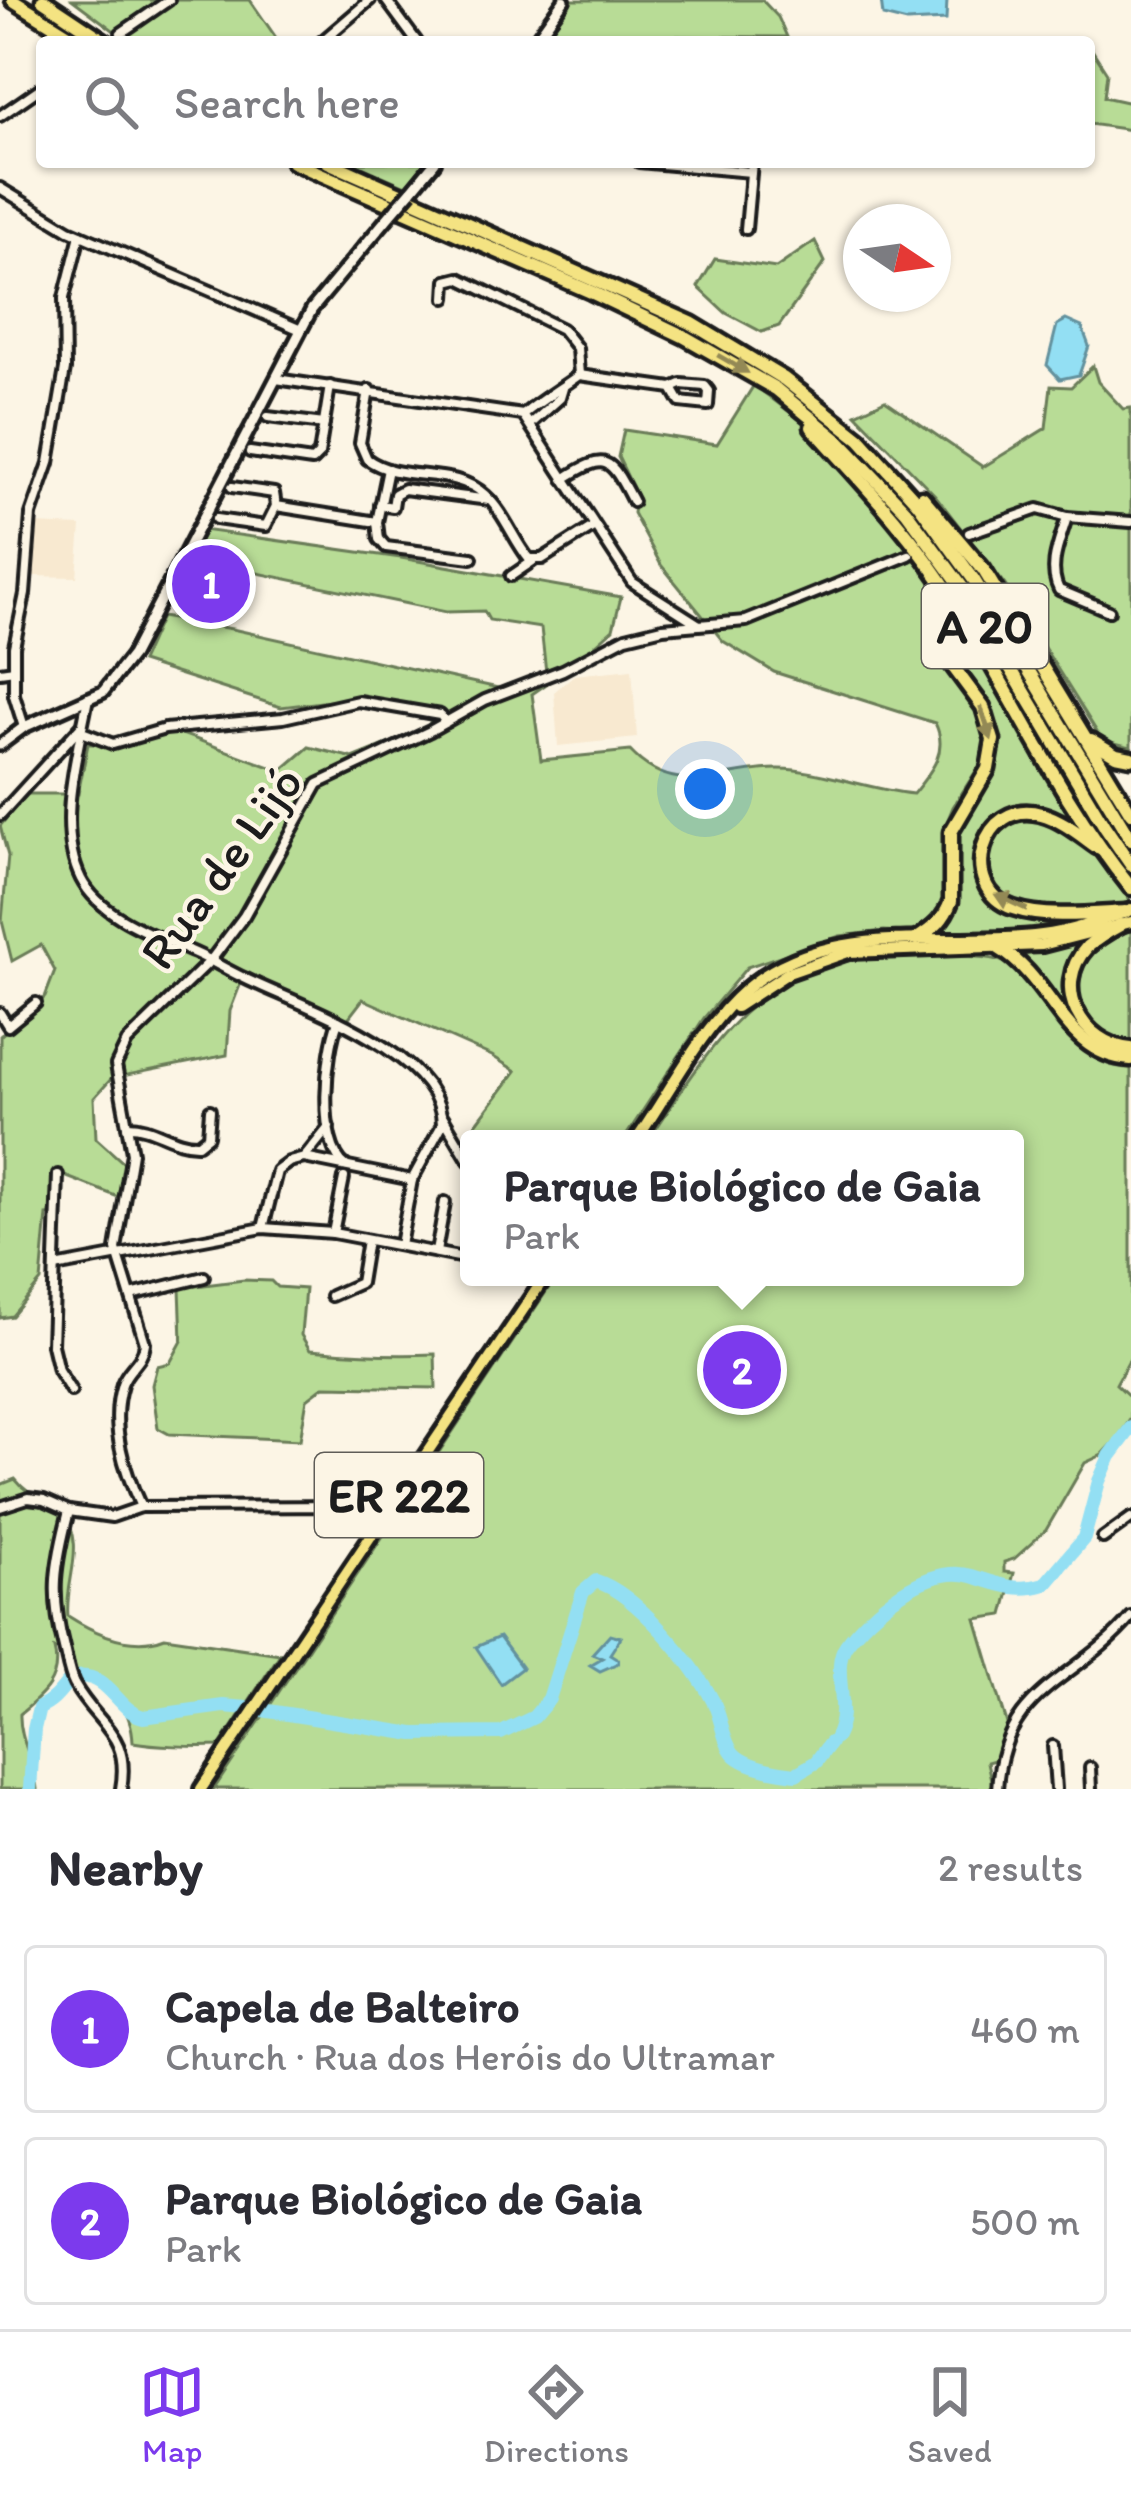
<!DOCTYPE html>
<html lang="en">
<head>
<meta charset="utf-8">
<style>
  body { margin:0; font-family:Itim,sans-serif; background:#f2f2f3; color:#2b2b33 }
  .compass { position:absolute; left:843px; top:204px; width:108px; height:108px; border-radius:50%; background:#fff; box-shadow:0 3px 9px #0004; rotate:103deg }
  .you { position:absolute; left:705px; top:789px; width:42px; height:42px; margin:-30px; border:9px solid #fff; border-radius:50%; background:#1a73e8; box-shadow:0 0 0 18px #1a73e833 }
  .badge { display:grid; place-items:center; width:78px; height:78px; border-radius:50%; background:#7c3aed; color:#fff; font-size:39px; font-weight:700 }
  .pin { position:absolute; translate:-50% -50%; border:6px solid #fff; box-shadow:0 3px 12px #0006 }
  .popup { position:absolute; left:460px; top:1130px; width:564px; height:156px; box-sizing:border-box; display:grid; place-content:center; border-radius:12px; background:#fff; filter:drop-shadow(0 3px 9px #0005); font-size:39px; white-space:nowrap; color:#7c7c81 }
  .popup b { font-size:45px; color:#2b2b33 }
  .popup::after { content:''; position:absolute; left:50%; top:100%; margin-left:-24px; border:24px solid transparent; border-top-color:#fff }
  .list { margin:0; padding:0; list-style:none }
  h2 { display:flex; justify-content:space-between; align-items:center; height:156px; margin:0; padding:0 48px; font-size:51px }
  h2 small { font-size:39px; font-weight:400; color:#7c7c81 }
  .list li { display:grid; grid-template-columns:78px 1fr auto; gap:36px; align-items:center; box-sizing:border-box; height:168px; margin:0 24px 24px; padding:0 24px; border:3px solid #e1e1e2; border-radius:12px }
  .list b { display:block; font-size:45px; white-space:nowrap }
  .list p { margin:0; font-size:39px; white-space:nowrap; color:#7c7c81 }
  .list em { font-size:39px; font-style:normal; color:#7c7c81 }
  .icon { flex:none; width:66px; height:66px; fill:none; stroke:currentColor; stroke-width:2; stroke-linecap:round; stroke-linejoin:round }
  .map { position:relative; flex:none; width:1131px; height:1789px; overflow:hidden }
  .search { position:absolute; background:#fff; box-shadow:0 3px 9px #0004; left:36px; right:36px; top:36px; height:132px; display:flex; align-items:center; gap:30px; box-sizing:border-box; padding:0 42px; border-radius:12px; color:#7c7c81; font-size:45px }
  .sheet { height:540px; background:#fff }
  nav { display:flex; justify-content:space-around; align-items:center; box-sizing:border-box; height:168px; border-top:3px solid #e1e1e2; background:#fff; font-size:33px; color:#7c7c81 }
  nav a { display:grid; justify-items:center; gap:6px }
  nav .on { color:#7c3aed }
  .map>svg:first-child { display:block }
  .built { fill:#f8e9d0 }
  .green { fill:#b8dc96; stroke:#6a7c59; stroke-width:3 }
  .water { fill:#93dff3; stroke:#63919d; stroke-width:3 }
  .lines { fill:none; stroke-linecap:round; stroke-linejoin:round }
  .river { stroke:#93dff3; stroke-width:14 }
  .street-casing { stroke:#1c1c1c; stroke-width:16 }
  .secondary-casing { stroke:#1c1c1c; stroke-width:18 }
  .primary-casing { stroke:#1c1c1c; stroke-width:20 }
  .highway-casing { stroke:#1c1c1c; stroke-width:21 }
  .street { stroke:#fcf5e5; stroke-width:8 }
  .secondary { stroke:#fcf5e5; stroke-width:9 }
  .primary { stroke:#f4e382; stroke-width:10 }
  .highway { stroke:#f4e382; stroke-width:12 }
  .secondary-bridge-casing { stroke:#1c1c1c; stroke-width:18; stroke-linecap:butt }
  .secondary-bridge { stroke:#fcf5e5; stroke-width:9 }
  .oneway { fill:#938954 }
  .labels { text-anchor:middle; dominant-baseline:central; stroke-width:9; stroke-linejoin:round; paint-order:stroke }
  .shield { fill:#fcf5e5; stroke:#5f5d58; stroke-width:3 }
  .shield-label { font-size:48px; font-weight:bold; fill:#1c1c1c }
  .street-label { font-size:51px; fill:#1c1c1c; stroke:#fcf5e5 }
</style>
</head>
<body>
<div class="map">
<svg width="1131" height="1789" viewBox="0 0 1131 1789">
  <rect width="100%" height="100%" fill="#fcf5e5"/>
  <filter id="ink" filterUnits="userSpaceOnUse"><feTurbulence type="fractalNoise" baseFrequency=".00833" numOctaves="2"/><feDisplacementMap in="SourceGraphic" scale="24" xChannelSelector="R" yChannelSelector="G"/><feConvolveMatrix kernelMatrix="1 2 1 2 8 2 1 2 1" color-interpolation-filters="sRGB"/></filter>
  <g filter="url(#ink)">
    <g class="built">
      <polygon points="34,524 81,526 77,577 31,576"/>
      <polygon points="632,669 637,738 558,746 554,692 574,675"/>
    </g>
    <g class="green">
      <polygon points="73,0 250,0 279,42 129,42"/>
      <polygon points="570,0 762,0 778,17 787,37 664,36 663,42 587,42 587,36 550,31"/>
      <polygon points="1089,45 1107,73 1104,97 1131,103 1131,130 1089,124"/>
      <polygon points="351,162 425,162 406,186"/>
      <polygon points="815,241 825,262 779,326 762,332 726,313 698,287 715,259 776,268"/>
      <polygon points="1093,366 1098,382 1123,409 1131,408 1131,747 1102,740 1005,585 935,495 856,414 885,400 983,467 1046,428 1051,386 1071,387"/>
      <path d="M754,385L812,429L939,582L937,641L948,672L976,702L989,735L981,763L953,807L944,829L947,895L943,911L912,933L884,931L840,936L747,967L704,1018L624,1139H469V1150L464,1140L516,1071L492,1056L363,999L347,1020L244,975L230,1011L227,1055L112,1078L94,1098L96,1138L127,1166L118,1197L57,1173L58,1214L47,1215L41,1281L12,1316L0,1318V1036L45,997L55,971L41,945L12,961L2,921L8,856L0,826L26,794H78L88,744H126L174,731L281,771L309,747L353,758L427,728L434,715L355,698L281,707L141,662L161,617L232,629L498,688L547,681L541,628L489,620L484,611L446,612L186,558L203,530L401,558L621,597L613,629L568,669L532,694L541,760L630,751C680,805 732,762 795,770C835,775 873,790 913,794C932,771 949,751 935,723L774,672L723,641L661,565L633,513L636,494L618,457L624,430L717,444Z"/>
      <path d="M947,601L1088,834L1032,808C990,831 946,854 996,905L1091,919L1046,930L936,932C970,910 949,870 957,838C965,801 1004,776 998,736C995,709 974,695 960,673C946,650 947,627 947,601Z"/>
      <path d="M1027,819C1077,823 1108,864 1131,903C1097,910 1052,915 1018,905C968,890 981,829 1027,819Z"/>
      <path d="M1131,930V1045C1078,1032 1065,993 1094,948Z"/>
      <polygon points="1089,942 1074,963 1076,1025 1043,977 1022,955"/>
      <path d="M966,956C982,958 998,957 1012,966C1058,991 1065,1068 1131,1068V1356L1116,1384L1131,1398V1418L1116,1440L1102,1455L1085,1463L1046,1530L1014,1559L1004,1562V1572L1014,1573L1003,1615L976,1619L1008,1727L998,1759L987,1762L993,1789H214L556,1277H1015V1139H649C704,1059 747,976 853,960C890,954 929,957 966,956Z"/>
      <path d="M244,1280L271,1281L277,1287L305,1289L301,1335L310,1350C352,1354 393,1356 435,1354L436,1388L324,1386L307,1399L300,1440L169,1434L158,1428L152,1385L157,1366L170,1363L182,1341L180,1288Z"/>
      <path d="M15,1479C30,1498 45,1498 61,1513C89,1541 64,1583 68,1616C96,1634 132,1650 165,1637L280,1654L219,1746C196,1747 155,1746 133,1742C132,1708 111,1685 79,1677L65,1652L54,1649C62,1680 42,1696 20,1714C19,1740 35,1763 37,1789H0V1485Z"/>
    </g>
    <g class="water">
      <polygon points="881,0 947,0 946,20 907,22 883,16"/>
      <polygon points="1066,320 1082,327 1089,346 1079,375 1060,379 1047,365 1057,325"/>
      <polygon points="610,1634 621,1637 610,1654 618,1659 618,1663 600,1671 590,1665 602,1658 592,1654"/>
      <polygon points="499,1637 522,1668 501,1684 476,1647"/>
    </g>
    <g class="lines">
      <g class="river">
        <path d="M262,1710L414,1734L501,1733L534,1717L549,1699L583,1592L596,1581C637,1594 693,1663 713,1701C721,1716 723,1741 733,1753C745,1767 779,1772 796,1774L816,1762L830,1743"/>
        <path d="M836,1737C852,1707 830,1668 846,1645C870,1612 927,1563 972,1576C998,1584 1017,1593 1045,1584L1084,1538L1099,1481L1110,1456L1131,1428"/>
        <path d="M30,1789L34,1729L39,1708C60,1700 66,1679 76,1677C108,1671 118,1711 143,1717L223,1706L248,1708"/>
      </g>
      <g class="street-casing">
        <g id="street">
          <polyline points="386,0 417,42"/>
          <polyline points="121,33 169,0"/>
          <polyline points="321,42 370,0"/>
          <polyline points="0,116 42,87"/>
          <polyline points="639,162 751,172"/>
          <polyline points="0,188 69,230 301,330"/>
          <polyline points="746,229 752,162"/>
          <polyline points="446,298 447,281 459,278 562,329 577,348 579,375"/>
          <polyline points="276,379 523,415 632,582 698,624"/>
          <path d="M369,390L360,443L367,459C401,484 453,465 485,495C504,512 513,539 529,559H542L593,527"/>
          <path d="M523,415C542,399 560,389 579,375L672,388L680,402L708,405L709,391L705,386L681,384L672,388"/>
          <polyline points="268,417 324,424"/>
          <polyline points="531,424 560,398 563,388"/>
          <polyline points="250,452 312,461 319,454 330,386"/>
          <path d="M564,479C608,451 610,458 633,502"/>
          <polyline points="232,487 274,493 276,506"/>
          <polyline points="380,505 393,507 395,494 404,489 489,500"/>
          <polyline points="276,506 377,522 388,469"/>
          <path d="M1067,517C1060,542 1047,566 1059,590L1109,611"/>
          <polyline points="216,519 266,526 276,506"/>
          <polyline points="377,522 379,539 386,547 472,558"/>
          <polyline points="969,533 1038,509 1067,517 1131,522"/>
          <polyline points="511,576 533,561"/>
          <polyline points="0,672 14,670"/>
          <path d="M88,698C78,752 55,827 81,879C101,918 157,936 195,953C211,960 227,970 244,978C296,1004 443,1052 442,1125L412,1180L400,1245"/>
          <polyline points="24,727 14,695 14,647 25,594 31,515 49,463 65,369 64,298 80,235"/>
          <polyline points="82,732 113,744 165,729 283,718 358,701 440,715 446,722"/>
          <polyline points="0,815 82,725"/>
          <polyline points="0,1013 8,1026 36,1003"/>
          <path d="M338,1021C326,1052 316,1144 346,1166"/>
          <polyline points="443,1117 469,1161"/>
          <path d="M127,1126C154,1125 172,1145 198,1144L208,1136L210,1110"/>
          <polyline points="304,1158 412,1180"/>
          <polyline points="58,1175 52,1345 58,1370 71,1391"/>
          <polyline points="263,1228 277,1171 289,1162 304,1158 329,1127"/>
          <polyline points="333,1233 344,1178"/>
          <polyline points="436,1252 445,1202"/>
          <polyline points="55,1267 263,1228 333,1233 469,1259"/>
          <polyline points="131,1295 204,1277"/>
          <polyline points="331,1296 360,1283 367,1240"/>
          <polyline points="0,1507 28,1498 44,1500 69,1511 112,1517 141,1507 357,1506 385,1513"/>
          <path d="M141,1507C124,1470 109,1425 122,1384C127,1368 143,1362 145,1343L116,1249L132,1153L116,1065L127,1042L211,960L244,916L318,784L430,731L485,700L563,670L626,637L663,628L746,621L909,555"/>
          <path d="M69,1511C55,1565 50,1594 64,1648C67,1660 69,1674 74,1684C98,1727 131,1733 121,1789"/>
          <polyline points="1103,1538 1131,1518"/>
          <polyline points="1053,1746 1056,1789"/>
          <polyline points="1090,1768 1091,1789"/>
          <path d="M997,1789C1003,1687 1076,1683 1131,1617"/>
        </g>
      </g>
      <g class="secondary-casing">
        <g id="secondary">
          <polyline points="534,42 564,0"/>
          <polyline points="411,191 435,162"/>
          <polyline points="0,745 24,727 103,692 132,655 312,309 386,220"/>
        </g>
      </g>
      <g class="primary-casing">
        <g id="primary">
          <polyline points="736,1007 788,973 848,952 1042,945 1131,922"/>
          <path d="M637,1139C671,1090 701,1028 746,989C828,918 944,948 1042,935C1073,931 1102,920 1131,910"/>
          <polyline points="201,1789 545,1277"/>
        </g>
      </g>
      <g class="highway-casing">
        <g id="highway">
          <polyline points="13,0 80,42"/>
          <polyline points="43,0 106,42"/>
          <polyline points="293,162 591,292 683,336 776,389 840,442 906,511 962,587 1105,827 1131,865"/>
          <polyline points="328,162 691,323 784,379 860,439 918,503 974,580 1131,840"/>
          <path d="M812,427C862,482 913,535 952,598C1012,694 1060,800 1131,888"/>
          <polyline points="922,497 983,569 1131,813"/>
          <polyline points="1091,740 1116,755 1131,758"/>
          <path d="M1097,847C1080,835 1061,819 1041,814C982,797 956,889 1013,908C1045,919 1091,914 1125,912"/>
          <path d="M1120,925C1109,931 1097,938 1087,947C1050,987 1082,1045 1131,1049"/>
          <path d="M917,939C934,928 944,920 951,901V832L988,769L993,740L983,707L946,657L942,640L940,584"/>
          <path d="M999,948C1054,981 1063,1055 1131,1059"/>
        </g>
      </g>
      <use href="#street" class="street"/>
      <use href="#secondary" class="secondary"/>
      <use href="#primary" class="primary"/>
      <use href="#highway" class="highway"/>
      <g class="secondary-bridge-casing">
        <polyline id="secondary-bridge" points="386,220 411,191"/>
      </g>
      <use href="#secondary-bridge" class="secondary-bridge"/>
    </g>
    <defs><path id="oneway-solid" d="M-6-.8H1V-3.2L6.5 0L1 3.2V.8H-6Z" transform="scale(3)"/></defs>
    <g class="oneway">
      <use href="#oneway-solid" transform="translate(733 364) rotate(30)"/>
      <use href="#oneway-solid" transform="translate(986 723) rotate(72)"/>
      <use href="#oneway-solid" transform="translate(1011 902) rotate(-155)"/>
    </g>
  </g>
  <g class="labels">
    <g class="shield">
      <rect x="922" y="584" width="126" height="84" rx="9"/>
      <rect x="315" y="1453" width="168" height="84" rx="9"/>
    </g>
    <g class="shield-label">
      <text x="985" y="626">A 20</text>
      <text x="399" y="1495">ER 222</text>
    </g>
    <g class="street-label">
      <text transform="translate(221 867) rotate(-54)">Rua de Lijó</text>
    </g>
  </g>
</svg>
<svg class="compass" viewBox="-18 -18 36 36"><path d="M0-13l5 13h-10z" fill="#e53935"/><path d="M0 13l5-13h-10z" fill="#7c7c81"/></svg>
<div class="you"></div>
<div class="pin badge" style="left:211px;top:584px">1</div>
<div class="pin badge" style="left:742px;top:1370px">2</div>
<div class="popup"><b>Parque Biológico de Gaia</b>Park</div>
<div class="search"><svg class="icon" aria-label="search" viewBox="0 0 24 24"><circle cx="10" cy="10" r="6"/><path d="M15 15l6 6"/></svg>Search here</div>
</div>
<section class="sheet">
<h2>Nearby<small>2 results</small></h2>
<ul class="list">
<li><span class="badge">1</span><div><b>Capela de Balteiro</b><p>Church · Rua dos Heróis do Ultramar</p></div><em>460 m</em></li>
<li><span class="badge">2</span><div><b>Parque Biológico de Gaia</b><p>Park</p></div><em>500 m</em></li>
</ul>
</section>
<nav>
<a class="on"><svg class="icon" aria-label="map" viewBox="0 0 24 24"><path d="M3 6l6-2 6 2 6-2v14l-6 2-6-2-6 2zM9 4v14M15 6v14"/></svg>Map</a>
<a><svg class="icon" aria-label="directions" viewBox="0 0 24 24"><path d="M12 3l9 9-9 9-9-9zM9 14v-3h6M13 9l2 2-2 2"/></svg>Directions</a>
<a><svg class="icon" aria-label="saved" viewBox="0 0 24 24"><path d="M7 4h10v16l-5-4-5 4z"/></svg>Saved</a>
</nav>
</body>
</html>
